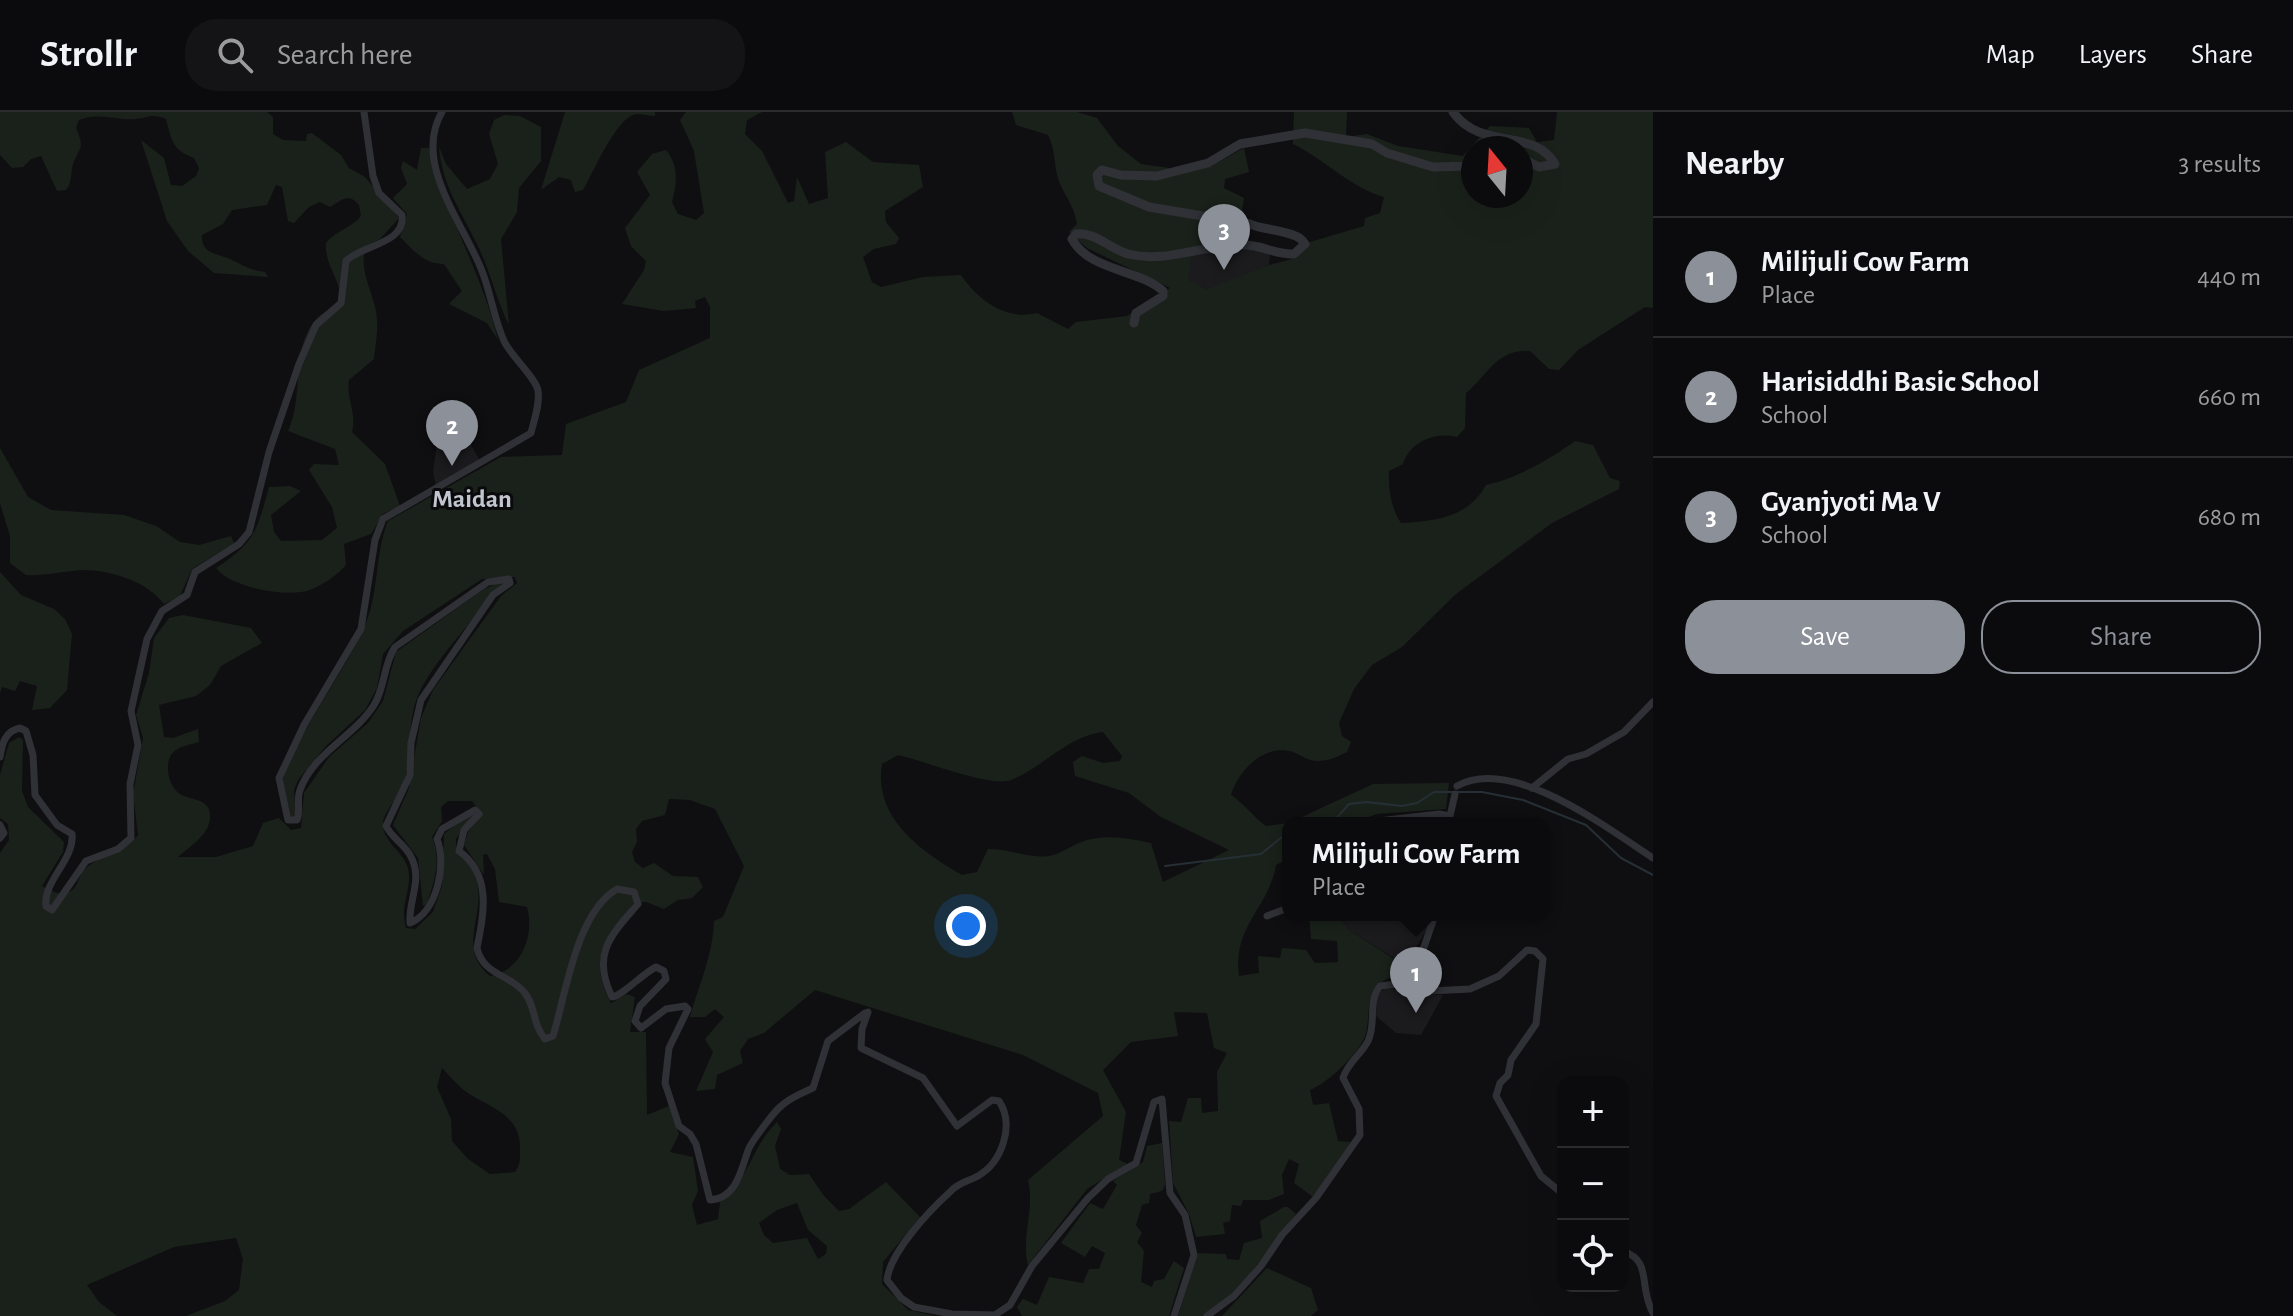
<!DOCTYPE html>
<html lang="en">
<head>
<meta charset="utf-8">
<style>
  body { margin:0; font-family:"Alegreya Sans",sans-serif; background:#141416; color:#f1f3f6 }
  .controls { position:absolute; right:24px; bottom:24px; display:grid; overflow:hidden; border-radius:16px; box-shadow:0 8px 32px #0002 }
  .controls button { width:72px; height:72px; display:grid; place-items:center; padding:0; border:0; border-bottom:2px solid #2b2b2e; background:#0b0b0d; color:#f1f3f6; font:40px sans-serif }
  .compass { position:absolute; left:1461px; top:24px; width:72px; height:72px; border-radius:50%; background:#0b0b0d; box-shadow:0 8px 32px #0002; rotate:342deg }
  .you { position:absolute; left:966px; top:814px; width:28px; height:28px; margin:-20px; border:6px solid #fff; border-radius:50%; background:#1a73e8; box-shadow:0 0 0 12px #1a73e833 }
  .badge { display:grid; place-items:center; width:52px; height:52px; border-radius:50%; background:#8c9099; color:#fff; font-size:26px; font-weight:700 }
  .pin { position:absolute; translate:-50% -66px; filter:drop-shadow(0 2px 4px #0008) }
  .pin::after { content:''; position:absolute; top:42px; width:28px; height:24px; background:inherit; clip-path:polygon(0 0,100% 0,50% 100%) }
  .popup { position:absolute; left:1282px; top:705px; width:268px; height:104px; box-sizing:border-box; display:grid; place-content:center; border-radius:16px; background:#0b0b0d; filter:drop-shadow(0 2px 6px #0005); font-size:26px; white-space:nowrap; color:#9a9b9d }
  .popup b { font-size:30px; color:#f1f3f6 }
  .popup::after { content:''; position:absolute; left:50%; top:100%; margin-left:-16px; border:16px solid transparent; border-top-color:#0b0b0d }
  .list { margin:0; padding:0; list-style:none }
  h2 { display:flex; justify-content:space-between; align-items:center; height:104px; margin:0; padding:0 32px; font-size:34px }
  h2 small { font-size:26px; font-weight:400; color:#9a9b9d }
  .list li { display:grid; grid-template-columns:52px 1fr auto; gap:24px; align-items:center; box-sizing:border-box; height:120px; padding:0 32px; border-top:2px solid #2b2b2e }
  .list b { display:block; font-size:30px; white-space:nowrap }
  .list p { margin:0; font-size:26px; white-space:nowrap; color:#9a9b9d }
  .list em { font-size:26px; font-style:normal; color:#9a9b9d }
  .actions { display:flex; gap:16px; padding:24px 32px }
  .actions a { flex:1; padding:18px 0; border:2px solid #8c9099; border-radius:32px; text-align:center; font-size:28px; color:#8c9099 }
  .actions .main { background:#8c9099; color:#fff }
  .icon { flex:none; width:44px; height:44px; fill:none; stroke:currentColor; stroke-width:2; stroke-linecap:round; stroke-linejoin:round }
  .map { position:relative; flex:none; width:1653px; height:1204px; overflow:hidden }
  header { display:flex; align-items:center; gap:48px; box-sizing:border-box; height:112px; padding:0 40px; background:#0b0b0d; border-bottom:2px solid #2b2b2e }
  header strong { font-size:38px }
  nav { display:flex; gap:44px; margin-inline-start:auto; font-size:28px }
  .search { width:560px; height:72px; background:#141416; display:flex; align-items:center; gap:20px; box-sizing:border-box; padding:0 28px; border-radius:32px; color:#9a9b9d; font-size:30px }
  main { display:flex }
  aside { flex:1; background:#0b0b0d }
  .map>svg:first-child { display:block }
  .built { fill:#1b1b1e }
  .green { fill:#1a211a; fill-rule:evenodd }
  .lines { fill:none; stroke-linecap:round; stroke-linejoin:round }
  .stream { stroke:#262f35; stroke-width:2 }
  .minor { stroke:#303136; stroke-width:7 }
  .tertiary { stroke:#303136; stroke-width:9 }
  .labels { text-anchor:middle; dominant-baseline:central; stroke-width:6; stroke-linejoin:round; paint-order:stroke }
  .quarter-label { font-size:26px; font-weight:bold; fill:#c1c5ce; stroke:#0a0a0c }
</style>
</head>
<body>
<header>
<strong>Strollr</strong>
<div class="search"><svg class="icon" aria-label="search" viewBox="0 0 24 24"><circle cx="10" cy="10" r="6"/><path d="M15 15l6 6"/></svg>Search here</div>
<nav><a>Map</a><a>Layers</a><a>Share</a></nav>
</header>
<main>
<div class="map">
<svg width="1653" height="1204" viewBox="0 0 1653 1204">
  <rect width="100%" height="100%" fill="#0f0f11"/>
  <g class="built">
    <polygon points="1260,137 1270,142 1269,153 1248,163 1207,177 1187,168 1191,147 1204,139"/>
    <polygon points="437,332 471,333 480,349 436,374 433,360"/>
    <polygon points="1338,803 1431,803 1426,819 1405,853 1349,818"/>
    <polygon points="1392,876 1407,882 1443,883 1421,923 1396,921 1376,904 1377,883 1384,877"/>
  </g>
  <g class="green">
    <path d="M0,0H267L273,5V22L283,28L306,29L307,22L312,21L341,43L349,56L365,65L399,106L380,127L366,134C357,160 376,183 377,208C378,221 375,234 374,247L349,268C346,286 357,301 352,320L385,352L400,394L383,402L371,422L344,432L346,453C336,464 324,472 310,478C288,486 231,476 216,456C255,431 257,418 269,375L290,374L301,379L271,403L274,420L281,429L322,428L337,416L332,395L309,358L314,352L339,353L335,337L288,319C304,285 291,237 315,208C322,200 333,197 341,189C341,168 324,152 326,131C336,118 352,116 361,104L359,93C348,80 341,89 330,95L320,90L309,95L294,111L288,109L282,75L276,73L267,93L232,98L223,112L202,123C201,144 220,141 234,149C246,155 251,158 265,160L268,165L214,161L188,139L167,109L141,28L164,46L171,73L182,74L196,64L199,56L194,46C172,38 171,27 166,7C152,1 149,6 135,7C115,9 100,0 79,8L76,16C85,37 80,34 73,52C70,62 73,69 66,78L57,79L41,44L31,47L23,55L12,56L0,43Z"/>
    <path d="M565,0H655V4C649,4 642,2 636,2C616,5 593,62 583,78L575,80L571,68L559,65L541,78Z"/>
    <path d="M686,0H762L747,8L745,22L762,39L788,91L794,89L797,65L809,92L828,86L825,40L846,30L873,50L919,53L923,75L885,99L886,110L899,126L896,132L874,137L863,145L872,170L881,175L923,165L961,163C978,188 1006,209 1037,201L1068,217L1076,210L1127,204L1170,176L1087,136L1069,120L1077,112C1074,94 1067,87 1060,72C1053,56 1057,41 1048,23L1016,13L1012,0H1077L1097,6L1118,34L1141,52L1169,56L1174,64L1211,54L1244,36L1249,60L1225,67L1224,76L1244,86L1241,106L1247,108L1246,118L1231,129V138L1204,139L1191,147L1188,168L1207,177L1269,153L1296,146L1310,130L1364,114L1365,106L1380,101L1384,85C1349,75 1326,48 1293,32L1294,0H1347L1346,25L1367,22L1398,34L1463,44L1490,14L1529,16L1537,30L1554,28L1557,0H1653V196L1645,195L1578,238L1559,258L1549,257L1530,239C1496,237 1489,262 1466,281L1465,316L1457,325C1436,319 1409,330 1403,352L1389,359C1388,377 1391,396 1401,411C1435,409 1468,406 1486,373C1517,366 1549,348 1575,329L1593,333L1610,366L1620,369L1619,377L1552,411L1456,482L1402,535L1372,553L1354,577L1339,611L1342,624L1351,630L1347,640C1337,645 1329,649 1317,649C1308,649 1301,643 1293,640C1264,631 1238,659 1231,683C1245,692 1253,705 1266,714L1288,711V747L1276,753C1269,796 1232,814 1239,864L1259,861L1258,844L1280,846L1282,836L1306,838L1315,851L1338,850L1337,829L1311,827L1309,803H1338L1349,818L1408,856L1376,873C1366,889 1370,904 1366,921C1362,939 1327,972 1310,978L1313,993L1329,991L1338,1029L1351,1030L1313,1085L1294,1071L1299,1052L1289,1047L1282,1063L1284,1082L1269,1088H1243L1241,1094L1232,1093L1230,1109L1223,1111L1225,1122L1196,1125L1189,1102L1173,1071L1169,1009L1181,1010L1188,986H1201L1202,1001L1218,999L1217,960L1227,941L1214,936L1207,901L1174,900L1178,924L1131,930L1103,958L1126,1000L1119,1048L1128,1052L1087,1077L1028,1153C1021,1124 1035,1098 1028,1068L1103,1004L1098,981L1023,943L815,878L764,921L748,927L740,939L743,951L717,963L715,977L696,979L713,940L705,927L724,905L715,897L705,905H690C699,872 713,843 714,809L723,805L744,754L715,697L690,688L669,687L665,703L642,709L636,717L637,730L632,740L635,750L643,756L654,751L673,764L698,765L703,775L692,786L678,788L664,797L646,790L634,791C606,825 587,847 611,891L627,882L635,885L630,920H646L647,1003L669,994L679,1022L670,1040L693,1045L698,1079L692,1093L697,1113L718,1107L720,1090C753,1062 749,1038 777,1010L781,1017L775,1034L780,1057L790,1063L809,1062L824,1084L839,1099L849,1097L886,1070L920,1105L883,1150L882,1172L908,1198L936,1204H186L225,1189L239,1178L243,1147L236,1126L174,1135L87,1173L99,1190L117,1204H0V741L9,728L8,712L0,706V663L9,631L19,625L23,628L22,679L28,695L64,730L63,740L42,774C50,778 57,783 66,781C79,778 77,765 85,757C101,742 124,742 138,723L133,682L143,626L136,603L149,561L154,526L169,506L183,503L251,516L262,531L221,554L210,573L196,584L159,593L164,625L173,626L198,617L199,630C192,632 182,634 176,638C162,647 168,675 180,682C192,689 212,686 210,707C208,724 189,735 178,745H216L253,734L263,711L279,706L291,718L301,716L304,681L329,645L368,611L383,589L396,540L484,477L500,470L502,473C478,503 430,552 417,586C406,615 413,648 402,676C397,689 382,700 383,714C384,730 404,741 408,756C413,778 399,791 406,816L415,817L433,800L442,774L444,722L470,701L472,704L456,727V739C509,783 446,828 490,864C521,859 535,824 527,795L499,790L495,757L487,742L483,743L484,763L464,733L468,720L482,702L472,689H448L441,695L442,709L432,725C442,749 434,769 427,792L423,794L418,746L393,713L409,676L421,606L433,578L501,484L517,471L515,465L482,467L403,519L383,542L377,576L365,598L325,635L298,668L294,678L296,706H291C290,694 284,682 283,670C282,646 353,547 366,511C379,478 375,441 388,409L501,345L562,343L566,312L626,290L639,258L710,226V195L705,185L695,189L696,196L664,199L622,192L644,158L646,149L631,134L625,116L650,83L637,60L652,42L666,38C679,53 677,72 672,90L678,102L696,108L704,101L694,39L680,8ZM1473,36H1521V84H1473ZM1103,620L1122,644L1120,649L1103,651L1082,644L1073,650L1075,664L1129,681L1161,705L1229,738L1163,770L1151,731C1128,726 1107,722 1084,729C1072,733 1061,742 1049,744C1026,747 1009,736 988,737L977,760L962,763C920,739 873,705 882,652L898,643C922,648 991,676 1011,668C1044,655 1066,625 1103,620ZM442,956C449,963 457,973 465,979C488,995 521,1002 520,1036C520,1046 521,1052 515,1060L490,1062L468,1047L452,1029L451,1007L437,975ZM797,1091L808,1118L827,1134L826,1142L818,1147L807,1126L773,1131L764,1123L759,1111L777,1098Z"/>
    <path d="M504,3L520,4L541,15V49L519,76L517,100L501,127L509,213C496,187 490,158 477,132C461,99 442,73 439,35L446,52L467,77L490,67L498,52L489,22L494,8Z"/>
    <path d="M421,36H429C445,103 482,160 498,228L487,211L449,192L462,179L444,152C424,152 413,138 400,125L407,102L393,86L407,72L401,56L403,49L417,58Z"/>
    <path d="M0,336L28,385L51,398L124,403L156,414L180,430L199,433L231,424L234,431L192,457L180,484L164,492C148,470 111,458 83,458C64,459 45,464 26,463L10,451V424L0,391Z"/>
    <polygon points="0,460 21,483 54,497 65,507 72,522 67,578 50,596 32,598 37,574 20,569 15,579 2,575 0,582"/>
    <polygon points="1449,671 1446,697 1377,702 1352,711 1289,711 1373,672"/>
    <polygon points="1162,1031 1165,1073 1162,1079 1150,1082 1149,1091 1142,1093 1136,1113 1142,1121 1137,1130 1144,1139 1141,1170 1152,1175 1154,1169 1164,1167 1174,1149 1184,1156 1169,1204 1022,1204 1017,1195 1023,1187 1037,1193 1049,1165 1083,1171 1089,1157 1099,1157 1105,1141 1092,1134 1085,1145 1061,1131 1090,1091 1103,1097 1117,1073 1113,1069 1143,1050 1147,1034"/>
    <path d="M1284,1095H1288L1296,1102C1279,1125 1228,1195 1203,1204C1196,1204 1185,1204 1178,1204L1198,1141L1226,1142L1227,1147L1239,1148L1244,1131L1262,1126L1260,1109Z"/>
    <polygon points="1267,1156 1311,1176 1318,1198 1311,1204 1222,1204"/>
  </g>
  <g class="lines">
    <g class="stream">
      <polyline points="1312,711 1323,711"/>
      <polyline points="1332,711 1349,692 1367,690 1402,694 1417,691 1434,680 1482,680 1523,688 1586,713 1621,746 1653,763"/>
      <polyline points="1165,754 1261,742 1288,720"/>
    </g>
    <g class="minor">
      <path d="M442,0C412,51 464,112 482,159C491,182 494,207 504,229C511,244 537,267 538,279C540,293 534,308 531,321L383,407L375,428L361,517L304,613L279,666L288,708H297C301,698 296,688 300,678C313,641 354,625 374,593C385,576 383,553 395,535L488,470L509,467L510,471L493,483L421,588L411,631L410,663L386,714C392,726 404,732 410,743C424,767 408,788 410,811C437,800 447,753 437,727L442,717L475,698L479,702L464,718L459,739C492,763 484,801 477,836C483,863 509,862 524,880C536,894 532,912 545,927L553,924C566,882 576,801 617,777L634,780L638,792C611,823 591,842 612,885C622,884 642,862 656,855L664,859L666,867L640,894L635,909L641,916L666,897L685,894L688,897L669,936L665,971L679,1014L690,1022L696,1032L710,1088C738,1086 741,1056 749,1036C753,1028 773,1001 780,995C789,986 802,981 813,976L828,929L865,901L868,900L862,917L861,936L923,966L957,1014L992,988L999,989C1015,1013 1002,1050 978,1064C969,1069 958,1071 951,1079C929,1099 890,1140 887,1168L901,1186L914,1195L952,1202L995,1203L1010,1193L1032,1154L1088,1086L1108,1067L1136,1051L1154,990L1162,987L1170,1081L1185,1103L1194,1143L1174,1204"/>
      <path d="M0,645C2,632 5,619 20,616L26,619L33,643L35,683L57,713L72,722C75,747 43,769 46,794L52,798L86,749L118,737L131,726L130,672L138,633L131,599L147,527L162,499L187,483L195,460L239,432L249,420L269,340L299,252L316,213L341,191L346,149C361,133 406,132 402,103L379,81L373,64L364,0"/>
      <path d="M1457,674C1512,643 1607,716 1653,746"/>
      <polyline points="1532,676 1568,647 1586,642 1624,620 1653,590"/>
      <polyline points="1361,711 1439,702 1450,704 1455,682"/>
      <polyline points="0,713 4,721 0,726"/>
      <polyline points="1267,804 1288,796"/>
      <polyline points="1399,875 1424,835 1435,803"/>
      <path d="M1623,1139C1653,1149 1638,1175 1653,1201"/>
      <path d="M1207,1204L1234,1184L1261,1154L1282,1123L1316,1086L1360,1023L1359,997L1343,966C1348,950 1361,943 1368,929C1377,911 1367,890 1380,874L1396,872L1409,880L1470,877L1499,864L1527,838L1535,839L1543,847L1536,912L1511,948L1508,963L1500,971L1496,984L1541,1064L1563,1082"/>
    </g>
    <g class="tertiary">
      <path d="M1453,0C1482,40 1534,15 1555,52L1539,55L1521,46"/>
      <path d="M1134,211L1136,201L1163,184V179C1139,157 1089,159 1072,127L1076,122C1093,119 1111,137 1128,142C1168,152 1205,131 1245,133C1262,133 1276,143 1294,142L1305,132C1298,118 1265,119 1250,112L1149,95L1099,74L1097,63L1102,58L1121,63L1157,64L1208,51L1240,32L1305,21L1372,32L1387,41L1433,55L1473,54"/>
    </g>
  </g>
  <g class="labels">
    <g class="quarter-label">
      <text x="472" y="387">Maidan</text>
    </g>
  </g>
</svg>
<div class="controls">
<button>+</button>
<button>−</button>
<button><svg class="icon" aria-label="locate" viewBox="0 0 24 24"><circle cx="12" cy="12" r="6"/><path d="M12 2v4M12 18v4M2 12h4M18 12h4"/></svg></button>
</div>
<svg class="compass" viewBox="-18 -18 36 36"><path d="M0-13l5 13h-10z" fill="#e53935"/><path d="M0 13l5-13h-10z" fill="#9a9b9d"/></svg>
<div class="you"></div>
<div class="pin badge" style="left:1416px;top:901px">1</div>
<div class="popup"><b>Milijuli Cow Farm</b>Place</div>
<div class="pin badge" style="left:452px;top:354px">2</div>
<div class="pin badge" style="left:1224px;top:158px">3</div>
</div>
<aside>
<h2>Nearby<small>3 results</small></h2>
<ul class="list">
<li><span class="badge">1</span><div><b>Milijuli Cow Farm</b><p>Place</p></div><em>440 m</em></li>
<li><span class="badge">2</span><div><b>Harisiddhi Basic School</b><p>School</p></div><em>660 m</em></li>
<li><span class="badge">3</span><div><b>Gyanjyoti Ma V</b><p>School</p></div><em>680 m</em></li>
</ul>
<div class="actions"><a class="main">Save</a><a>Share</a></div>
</aside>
</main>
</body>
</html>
